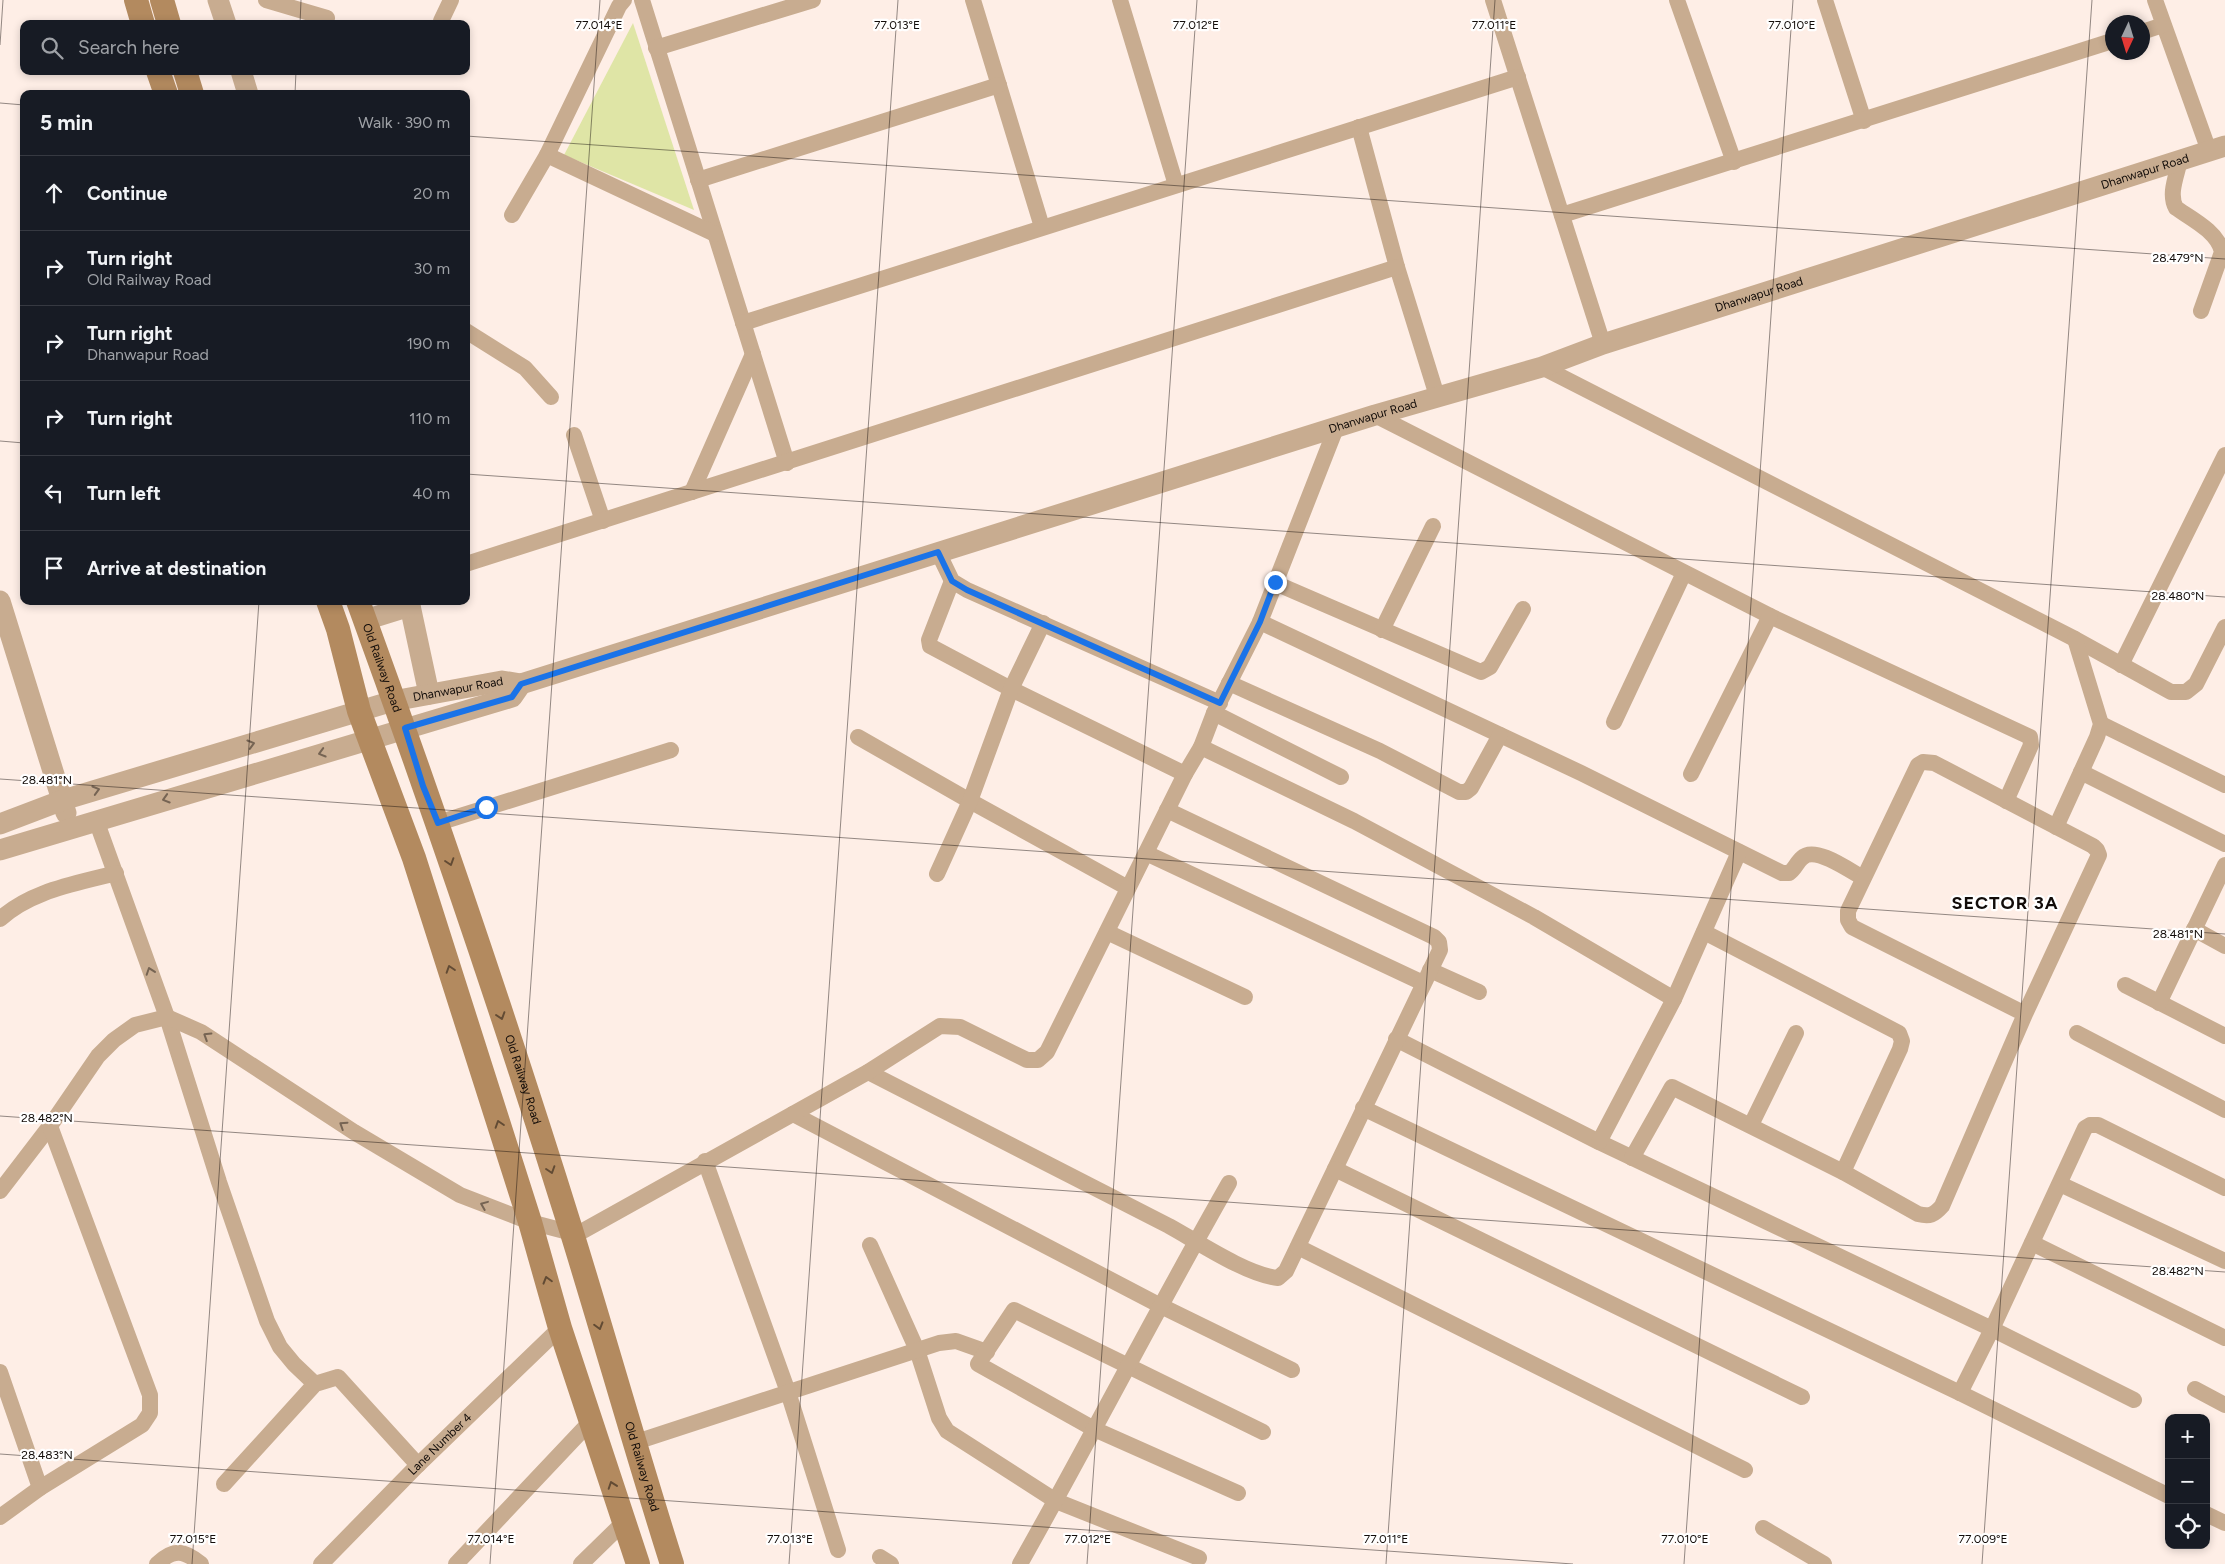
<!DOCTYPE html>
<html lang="en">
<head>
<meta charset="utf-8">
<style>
  body { margin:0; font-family:Figtree,sans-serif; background:#20242c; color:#f1f3f6 }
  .controls { position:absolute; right:15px; bottom:15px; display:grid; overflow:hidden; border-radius:10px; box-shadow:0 2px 8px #0003 }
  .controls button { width:45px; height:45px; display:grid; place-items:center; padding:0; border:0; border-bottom:1px solid #363941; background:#171b24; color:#f1f3f6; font:25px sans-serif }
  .compass { position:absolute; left:2105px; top:15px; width:45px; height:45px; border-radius:50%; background:#171b24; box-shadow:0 2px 8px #0003; rotate:184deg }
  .stop { position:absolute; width:15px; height:15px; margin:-11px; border:4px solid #1a73e8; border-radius:50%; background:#fff }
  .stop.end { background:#1a73e8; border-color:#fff; box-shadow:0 1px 5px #0008 }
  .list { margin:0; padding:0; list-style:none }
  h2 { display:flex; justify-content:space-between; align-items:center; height:65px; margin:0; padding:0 20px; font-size:21px }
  h2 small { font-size:16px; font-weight:400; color:#9ea1a6 }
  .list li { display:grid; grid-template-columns:32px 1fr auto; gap:15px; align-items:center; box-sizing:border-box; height:75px; padding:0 20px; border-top:1px solid #363941 }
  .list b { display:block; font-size:19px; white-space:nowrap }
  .list p { margin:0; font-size:16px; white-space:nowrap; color:#9ea1a6 }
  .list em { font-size:16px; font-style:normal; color:#9ea1a6 }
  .icon { flex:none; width:28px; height:28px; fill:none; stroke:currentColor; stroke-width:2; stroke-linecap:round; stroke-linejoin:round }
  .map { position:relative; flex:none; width:2225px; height:1564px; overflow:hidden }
  .search { position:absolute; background:#171b24; box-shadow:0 2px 8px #0003; left:20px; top:20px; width:450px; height:55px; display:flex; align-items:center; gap:12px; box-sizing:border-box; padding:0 18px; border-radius:10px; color:#9ea1a6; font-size:19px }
  .panel { position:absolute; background:#171b24; box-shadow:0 2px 8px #0003; left:20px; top:90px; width:450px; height:515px; border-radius:10px }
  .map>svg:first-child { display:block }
  .green { fill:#dfe5a6 }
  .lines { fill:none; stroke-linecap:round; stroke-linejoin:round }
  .minor { stroke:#c8ac90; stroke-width:16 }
  .tertiary { stroke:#c8ac90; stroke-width:21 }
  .secondary { stroke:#b38a5f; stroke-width:24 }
  .oneway { stroke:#766453 }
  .oneway2 { stroke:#624b34 }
  .route { stroke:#1a73e8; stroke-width:6 }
  .ticks { fill:none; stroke:#120c09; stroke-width:1; stroke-opacity:0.45 }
  .labels { text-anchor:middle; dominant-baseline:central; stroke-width:4.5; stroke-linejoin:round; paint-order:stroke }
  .street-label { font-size:12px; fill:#120c09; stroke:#fff }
  .district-label { font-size:18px; font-weight:bold; letter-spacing:1px; fill:#120c09; stroke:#fff }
  .ticks-label { font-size:12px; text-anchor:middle; fill:#120c09; stroke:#fff; stroke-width:4.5; stroke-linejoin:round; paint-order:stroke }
</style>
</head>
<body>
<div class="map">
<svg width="2225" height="1564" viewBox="0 0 2225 1564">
  <rect width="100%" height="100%" fill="#feeee6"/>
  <polygon class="green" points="633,23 694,210 564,155"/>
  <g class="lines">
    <g class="minor">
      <polyline points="266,0 327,18"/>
      <polyline points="642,0 787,463"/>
      <polyline points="973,0 1042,227"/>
      <polyline points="1120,0 1176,185"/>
      <polyline points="1493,0 1603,344"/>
      <polyline points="1677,0 1734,162"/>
      <polyline points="1825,0 1864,121"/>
      <polyline points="2155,0 2209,151"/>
      <polyline points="441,21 451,0"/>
      <polyline points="2142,32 2163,25"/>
      <polyline points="656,48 813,0"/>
      <polyline points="1359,127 1397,267 1437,396"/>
      <polyline points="547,155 715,234"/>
      <path d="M2180,160C2177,175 2168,194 2176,208C2192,219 2218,232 2222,252L2201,311"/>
      <polyline points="698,180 999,85"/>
      <polyline points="512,215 547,155 619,6 624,0"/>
      <polyline points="1562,215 2112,41"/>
      <polyline points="743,323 1518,77"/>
      <polyline points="466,331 525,368 551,397"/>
      <polyline points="1542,367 2075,639 2171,692 2186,692 2196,684 2225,627"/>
      <polyline points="1375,415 1770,616 2030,737 2031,745 2006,801"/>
      <polyline points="574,435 603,521"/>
      <polyline points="692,492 753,354"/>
      <polyline points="938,552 952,581 967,590 1220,703"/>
      <polyline points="466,564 1397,267"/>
      <polyline points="952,581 929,640 930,646 1011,689 1185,774"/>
      <polyline points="1275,583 1481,672 1490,667 1523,609"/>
      <path d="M1260,622L1581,773L1782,873H1789C1795,869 1797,862 1802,858C1815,845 1850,871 1863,878"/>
      <polyline points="1382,630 1433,526"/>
      <polyline points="2121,665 2225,455"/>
      <polyline points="1229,683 1380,751 1459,792 1466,792 1471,788 1500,735"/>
      <polyline points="1214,713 1341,777"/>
      <polyline points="1614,722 1684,573"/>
      <polyline points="2101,724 2225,785"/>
      <polyline points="858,737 970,801 1128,888"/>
      <polyline points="1201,747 1354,821 1534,917 1674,999"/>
      <polyline points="2081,772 2225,844"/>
      <polyline points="1691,774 1770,616"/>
      <polyline points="96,820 167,1017 219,1182 267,1321 280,1347 294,1364 315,1384"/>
      <polyline points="438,823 671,750"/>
      <polyline points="2056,827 2097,737 2101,724 2075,639"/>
      <polyline points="1146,853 1423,983"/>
      <polyline points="937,874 970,801 1011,689 1043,623"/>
      <path d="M0,919C32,890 76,884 116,873"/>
      <polyline points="2194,929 2225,946"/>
      <polyline points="1107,932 1245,997"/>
      <polyline points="1704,932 1899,1033 1902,1041 1900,1049 1843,1172"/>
      <polyline points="1430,970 1479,992"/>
      <polyline points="2125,985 2225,1036"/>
      <polyline points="2159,1003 2225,865"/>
      <polyline points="2077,1033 2225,1110"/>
      <polyline points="1396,1039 1599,1142 1992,1329 2134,1400"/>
      <path d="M868,1072C968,1123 1068,1175 1169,1226C1198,1242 1247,1275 1278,1278L1286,1271L1440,950L1439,942L1434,937L1167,810"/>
      <polyline points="1363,1108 1960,1393 2169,1496"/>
      <polyline points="793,1114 1159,1305 1292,1370"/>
      <polyline points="1751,1125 1796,1033"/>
      <polyline points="1599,1142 1674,999 1739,852"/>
      <path d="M1632,1158L1672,1087L1843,1172L1918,1214C1930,1217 1934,1215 1942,1206L2025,1014L2099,855L2097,850L2093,846L1934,763L1923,762L1918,765L1848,911V920L1852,927L2025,1014"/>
      <polyline points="705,1161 788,1392 838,1550"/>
      <polyline points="1335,1169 1802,1397"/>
      <polyline points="2060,1184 2225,1261"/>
      <polyline points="0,1191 50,1126 98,1056 114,1040 135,1025 167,1017 201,1032 354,1132 460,1195 530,1222 572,1233 581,1232 868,1072 940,1026 960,1027 1027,1060 1038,1060 1047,1052 1185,774 1201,747 1214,713 1260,622 1336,428"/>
      <polyline points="2032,1243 2225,1338"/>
      <polyline points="870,1245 917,1350 939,1418 947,1431 1056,1501 1199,1558"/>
      <polyline points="1298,1247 1745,1470"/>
      <polyline points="0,1372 40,1488"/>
      <polyline points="2195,1389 2225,1405"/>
      <polyline points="1960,1393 1992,1329 2085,1128 2090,1125 2098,1125 2225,1188"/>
      <polyline points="633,1443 939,1343 956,1341 987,1352"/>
      <polyline points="224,1484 315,1384 338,1377 418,1465"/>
      <polyline points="1238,1493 1094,1429 978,1364 1014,1310 1263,1432"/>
      <polyline points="2206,1514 2225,1523"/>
      <polyline points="0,1517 40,1488 142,1425 150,1413 150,1395 50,1126"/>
      <polyline points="1763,1528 1824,1564"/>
      <polyline points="880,1557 891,1564"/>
      <path d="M157,1564C174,1548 184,1550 201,1564"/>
      <path id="s1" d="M321,1564L418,1465L560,1328"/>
      <polyline points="456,1564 592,1420"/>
      <polyline points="581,1564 624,1522"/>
      <path d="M1020,1564C1091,1438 1157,1309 1229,1183"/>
    </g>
    <g class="tertiary">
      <polyline points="218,0 226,24"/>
      <polyline points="241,71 248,94"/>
      <polyline points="0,601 66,813"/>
      <polyline points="409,601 429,694"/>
      <polyline points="365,620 410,606"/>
      <path id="s2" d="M0,824L63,800L393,701L502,681L521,684L1375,415L1542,367L1603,344L2225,146"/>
      <polyline points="0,850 512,697 521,684"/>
    </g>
    <g class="secondary">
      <polyline points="136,0 143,24"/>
      <polyline points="162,0 169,24"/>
      <polyline points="158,71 166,94"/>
      <polyline points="185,71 192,94"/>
      <polyline points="328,601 338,629 359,711 414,858 530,1222 560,1328 638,1564"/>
      <path id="s3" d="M358,601C434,810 506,1021 572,1233C606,1343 637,1454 672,1564"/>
    </g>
  </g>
  <defs><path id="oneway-chevron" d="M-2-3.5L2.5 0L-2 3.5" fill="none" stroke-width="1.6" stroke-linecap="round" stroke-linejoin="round" transform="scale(1.25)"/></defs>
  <g class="oneway">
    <use href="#oneway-chevron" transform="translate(251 744) rotate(-16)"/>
    <use href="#oneway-chevron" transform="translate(322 753) rotate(164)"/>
    <use href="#oneway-chevron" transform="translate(96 790) rotate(-16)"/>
    <use href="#oneway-chevron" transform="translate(166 799) rotate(163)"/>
    <use href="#oneway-chevron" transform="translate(150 971) rotate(-109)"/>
    <use href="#oneway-chevron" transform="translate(207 1036) rotate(-148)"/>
    <use href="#oneway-chevron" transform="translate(343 1125) rotate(-147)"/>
    <use href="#oneway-chevron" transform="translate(484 1205) rotate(-158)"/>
  </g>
  <g class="oneway2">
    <use href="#oneway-chevron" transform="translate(450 862) rotate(72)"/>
    <use href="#oneway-chevron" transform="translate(450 969) rotate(-108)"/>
    <use href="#oneway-chevron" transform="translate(501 1016) rotate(72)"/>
    <use href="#oneway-chevron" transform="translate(499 1124) rotate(-108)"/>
    <use href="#oneway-chevron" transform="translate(551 1170) rotate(72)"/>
    <use href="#oneway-chevron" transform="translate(547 1280) rotate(-106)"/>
    <use href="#oneway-chevron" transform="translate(599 1326) rotate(74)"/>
    <use href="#oneway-chevron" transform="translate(612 1485) rotate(-109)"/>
  </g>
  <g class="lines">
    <polyline class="route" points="486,807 438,823 423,786 405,728 512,697 521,684 938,552 952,581 967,590 1220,703 1260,622 1275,582"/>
  </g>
  <path class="ticks" d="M300,24L301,0M0,45L3,0M295,94L296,71M0,103L24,105M466,136L2225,259M0,441L24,443M466,474L2225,597M0,779L2225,934M0,1116L2225,1272M0,1454L1573,1564M192,1564L259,601M490,1564L600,0M789,1564L898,0M1087,1564L1197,0M1386,1564L1495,0M1684,1564L1793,0M1982,1564L2092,0"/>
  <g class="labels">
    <g class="street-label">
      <text stroke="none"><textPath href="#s2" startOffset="2245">Dhanwapur Road</textPath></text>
      <text stroke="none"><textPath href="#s2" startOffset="1840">Dhanwapur Road</textPath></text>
      <text stroke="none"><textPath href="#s2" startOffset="1435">Dhanwapur Road</textPath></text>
      <text stroke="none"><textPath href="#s3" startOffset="71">Old Railway Road</textPath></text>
      <text stroke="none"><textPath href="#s2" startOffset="478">Dhanwapur Road</textPath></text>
      <text stroke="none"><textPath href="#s3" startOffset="506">Old Railway Road</textPath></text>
      <text stroke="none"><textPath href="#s1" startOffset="169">Lane Number 4</textPath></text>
      <text stroke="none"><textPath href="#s3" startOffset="911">Old Railway Road</textPath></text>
    </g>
    <g class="district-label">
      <text x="2005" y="903">SECTOR 3A</text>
    </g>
  </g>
  <g class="ticks-label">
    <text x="599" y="29">77.014°E</text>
    <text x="897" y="29">77.013°E</text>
    <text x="1196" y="29">77.012°E</text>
    <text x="1494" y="29">77.011°E</text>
    <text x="1792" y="29">77.010°E</text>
    <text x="2178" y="262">28.479°N</text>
    <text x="2178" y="600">28.480°N</text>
    <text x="47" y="784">28.481°N</text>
    <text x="2178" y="938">28.481°N</text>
    <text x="47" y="1122">28.482°N</text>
    <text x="2178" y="1275">28.482°N</text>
    <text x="47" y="1459">28.483°N</text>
    <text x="193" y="1543">77.015°E</text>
    <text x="491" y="1543">77.014°E</text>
    <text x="790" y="1543">77.013°E</text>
    <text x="1088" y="1543">77.012°E</text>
    <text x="1386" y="1543">77.011°E</text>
    <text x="1685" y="1543">77.010°E</text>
    <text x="1983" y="1543">77.009°E</text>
  </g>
</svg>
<div class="controls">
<button>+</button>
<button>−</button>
<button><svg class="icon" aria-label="locate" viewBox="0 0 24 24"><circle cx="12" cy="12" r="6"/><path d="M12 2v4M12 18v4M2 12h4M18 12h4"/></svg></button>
</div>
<svg class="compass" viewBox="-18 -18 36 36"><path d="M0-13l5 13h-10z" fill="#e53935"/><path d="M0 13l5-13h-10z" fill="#9ea1a6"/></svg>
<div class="stop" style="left:486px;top:807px"></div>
<div class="stop end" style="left:1275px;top:582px"></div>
<div class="search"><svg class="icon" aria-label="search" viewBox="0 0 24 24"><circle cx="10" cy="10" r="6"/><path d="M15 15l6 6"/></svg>Search here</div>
<section class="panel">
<h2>5 min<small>Walk · 390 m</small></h2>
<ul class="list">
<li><svg class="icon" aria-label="ahead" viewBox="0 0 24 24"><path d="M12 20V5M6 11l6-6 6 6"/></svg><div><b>Continue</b></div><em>20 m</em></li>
<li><svg class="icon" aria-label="right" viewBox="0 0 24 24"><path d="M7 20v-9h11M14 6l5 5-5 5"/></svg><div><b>Turn right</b><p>Old Railway Road</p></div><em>30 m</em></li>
<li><svg class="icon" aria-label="right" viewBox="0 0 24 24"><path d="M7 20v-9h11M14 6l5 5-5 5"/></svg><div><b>Turn right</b><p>Dhanwapur Road</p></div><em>190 m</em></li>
<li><svg class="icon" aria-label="right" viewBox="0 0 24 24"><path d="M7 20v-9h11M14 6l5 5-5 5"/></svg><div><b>Turn right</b></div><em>110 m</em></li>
<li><svg class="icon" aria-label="left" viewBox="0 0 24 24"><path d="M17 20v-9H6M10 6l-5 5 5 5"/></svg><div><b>Turn left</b></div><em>40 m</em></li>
<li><svg class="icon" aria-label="arrive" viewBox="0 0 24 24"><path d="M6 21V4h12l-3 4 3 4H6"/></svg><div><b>Arrive at destination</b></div></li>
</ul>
</section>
</div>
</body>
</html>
